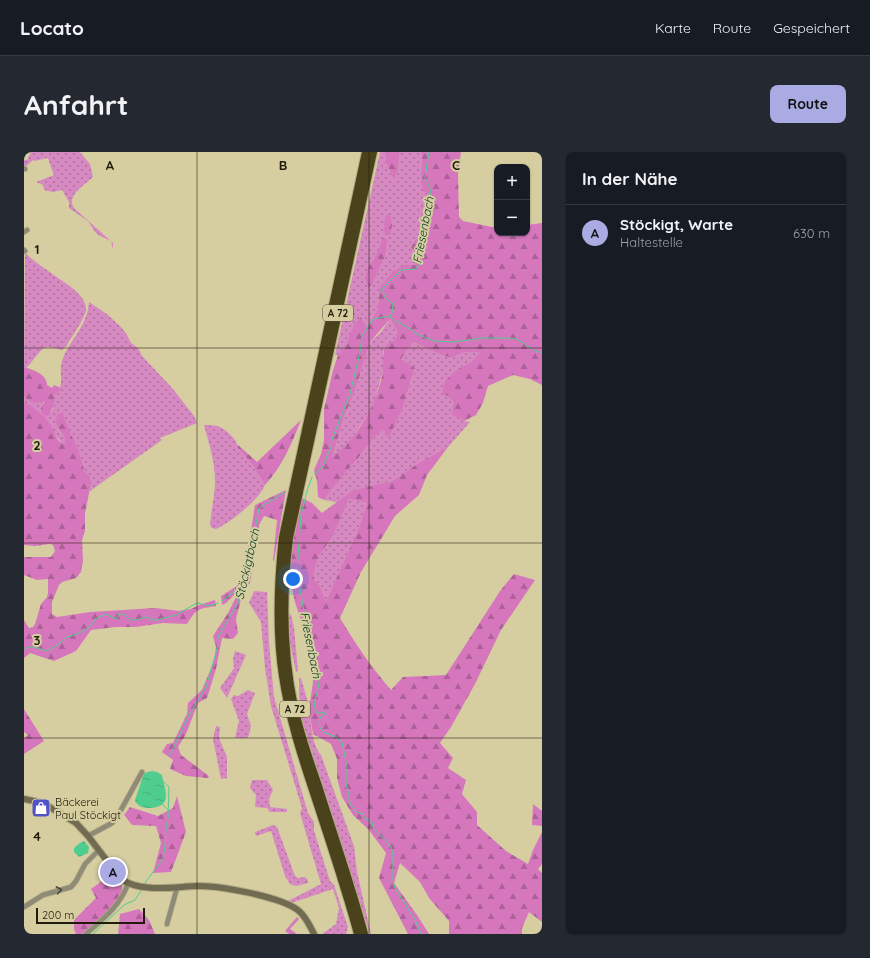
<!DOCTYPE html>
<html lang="de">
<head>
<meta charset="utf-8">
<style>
  body { margin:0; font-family:Quicksand,sans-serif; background:#242831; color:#f1f3f6 }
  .controls { position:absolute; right:12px; top:12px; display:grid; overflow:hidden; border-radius:8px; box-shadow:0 1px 3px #0004 }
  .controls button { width:36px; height:36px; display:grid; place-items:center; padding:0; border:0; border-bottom:1px solid #363941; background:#171b24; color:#f1f3f6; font:20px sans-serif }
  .scale { position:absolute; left:12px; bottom:10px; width:109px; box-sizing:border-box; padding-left:4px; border:2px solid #201c0b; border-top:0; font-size:11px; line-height:14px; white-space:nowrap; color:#201c0b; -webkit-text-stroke:3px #d6cea1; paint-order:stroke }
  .you { position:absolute; left:269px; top:427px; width:14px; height:14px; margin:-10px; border:3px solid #fff; border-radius:50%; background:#1a73e8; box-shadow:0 0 0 6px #1a73e833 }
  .badge { display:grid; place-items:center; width:26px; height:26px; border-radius:50%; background:#a9abe2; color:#111; font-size:13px; font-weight:700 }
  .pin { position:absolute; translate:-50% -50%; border:2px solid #fff; box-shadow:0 1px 4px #0006 }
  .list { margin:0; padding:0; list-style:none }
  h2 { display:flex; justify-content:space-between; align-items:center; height:52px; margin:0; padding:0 16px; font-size:17px }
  h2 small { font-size:13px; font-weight:400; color:#9ea1a6 }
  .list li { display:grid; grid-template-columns:26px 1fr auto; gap:12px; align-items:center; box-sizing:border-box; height:56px; padding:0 16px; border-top:1px solid #363941 }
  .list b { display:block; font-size:15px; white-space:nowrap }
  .list p { margin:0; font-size:13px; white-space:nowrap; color:#9ea1a6 }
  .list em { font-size:13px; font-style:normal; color:#9ea1a6 }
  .map { position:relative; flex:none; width:518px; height:782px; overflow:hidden; border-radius:8px }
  header { display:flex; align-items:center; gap:24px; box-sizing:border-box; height:56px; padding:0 20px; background:#171b24; border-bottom:1px solid #363941 }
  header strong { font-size:19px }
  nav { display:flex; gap:22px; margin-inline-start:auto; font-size:14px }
  .intro { display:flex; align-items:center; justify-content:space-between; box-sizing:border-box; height:96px; padding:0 24px }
  h1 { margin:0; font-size:28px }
  .button { padding:10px 18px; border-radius:8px; background:#a9abe2; color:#111; font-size:14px; font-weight:700 }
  main { display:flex; gap:24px; padding:0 24px }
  aside { flex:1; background:#171b24; border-radius:8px; box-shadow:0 1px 3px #0004 }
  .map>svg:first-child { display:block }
  .green { fill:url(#green-dots); fill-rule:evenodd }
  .forest { fill:url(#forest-firs); fill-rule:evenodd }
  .water { fill:url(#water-ripples) }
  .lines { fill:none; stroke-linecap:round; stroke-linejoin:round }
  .stream { stroke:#4fcd8e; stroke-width:1 }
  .street-casing { stroke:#b2aa83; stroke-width:6 }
  .secondary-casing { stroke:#b2aa83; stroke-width:8 }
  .highway-casing { stroke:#b2aa83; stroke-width:10 }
  .street { stroke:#8f8b79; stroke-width:4.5 }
  .secondary { stroke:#716c51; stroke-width:6 }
  .highway { stroke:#4a421a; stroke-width:8 }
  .oneway { stroke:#4c4837 }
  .grid { fill:none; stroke:#201c0b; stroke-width:1; stroke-opacity:0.55 }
  .labels { text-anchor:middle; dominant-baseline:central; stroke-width:4; stroke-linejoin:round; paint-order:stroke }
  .shield { fill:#d6cea1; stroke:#575138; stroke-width:1 }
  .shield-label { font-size:10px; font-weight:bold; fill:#201c0b }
  .poi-label { font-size:11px; fill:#201c0b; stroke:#d6cea1; text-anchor:start }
  .water-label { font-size:12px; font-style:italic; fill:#003820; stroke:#d6cea1 }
  .grid-label { font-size:13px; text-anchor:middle; font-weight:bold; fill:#201c0b; stroke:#d6cea1; stroke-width:4; stroke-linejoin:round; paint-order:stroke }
</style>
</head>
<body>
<header>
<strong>Locato</strong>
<nav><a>Karte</a><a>Route</a><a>Gespeichert</a></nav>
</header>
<div class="intro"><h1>Anfahrt</h1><a class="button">Route</a></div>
<main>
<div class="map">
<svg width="518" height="782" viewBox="0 0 518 782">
  <defs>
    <pattern id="green-dots" width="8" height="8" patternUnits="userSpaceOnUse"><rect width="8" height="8" fill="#d789c1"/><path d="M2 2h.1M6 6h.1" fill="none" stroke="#ae6f9b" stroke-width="1.8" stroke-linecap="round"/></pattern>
    <pattern id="forest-firs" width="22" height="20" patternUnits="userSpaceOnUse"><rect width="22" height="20" fill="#d677bd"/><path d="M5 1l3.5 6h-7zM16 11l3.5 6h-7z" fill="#ad6198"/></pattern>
    <pattern id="water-ripples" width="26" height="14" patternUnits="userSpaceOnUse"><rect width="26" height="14" fill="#4fcd8e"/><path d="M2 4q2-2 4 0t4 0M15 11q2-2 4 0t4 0" fill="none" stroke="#45af79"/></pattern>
  </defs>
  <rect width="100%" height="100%" fill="#d6cea1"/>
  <g class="green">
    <path d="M7,0H56L66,12L69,25C61,33 42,43 50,56L89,91V98L87,89L76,84L71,80L64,69L45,56V50L38,38L29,40L20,38L19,33L12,30L30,23L29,21L24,6L10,9L9,8L0,16V8H3Z"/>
    <path d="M356,0H362V11L370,29L374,18L376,0H398L397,23L407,43L397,62L399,79L386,94L392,102L391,113L355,137L354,156L343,175L337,165L323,194L314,203H311ZM361,65L367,66L368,77L359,78ZM364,89L361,105L349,131L348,109L355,99Z"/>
    <path d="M1,101C8,107 15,113 23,118C34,127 64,142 62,158C61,166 47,186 43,193L38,198C34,197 30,196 25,195C16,194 9,211 2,216L0,215Z"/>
    <path d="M65,150L84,163L97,175L103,183L107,191L114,196L118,204L149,237L170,264L173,271L136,286L138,288L66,339C67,331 66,326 61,320L47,281L33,276L42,287L43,292H39L29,281L26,271L12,257L0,250V245C5,250 12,253 19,249L18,261L22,263C31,260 30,251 30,243C43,233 33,221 39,206C47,187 64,172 65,150Z"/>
    <polygon points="366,167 373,179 371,189 361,194 359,200 360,213 351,249 341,267 323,293 309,305 320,265 331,239 346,190 357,180"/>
    <path d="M389,190L413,201L427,206L441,200H457L448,209L432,218L424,244L430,251L440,269L446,270L424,295L396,310L368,329L329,338L313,350L300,348C311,333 323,319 335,305C343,295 349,284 360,276L364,286L379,256L391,217L377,207Z"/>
    <path d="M180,273C184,273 189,273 193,274C201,276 214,288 214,296L227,311L241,333C235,348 207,370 192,377L188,376L186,373C187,358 191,344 191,329C191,309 185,292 180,273Z"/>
    <polygon points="325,347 343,351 335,375 302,449 296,434 289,426 294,405 309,384"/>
    <polygon points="230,439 243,440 245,491 250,545 284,661 290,670 290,679 306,729 310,733 324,775 322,782 298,782 312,772 315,756 309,737 267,751 265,749 266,748 297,732 276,661 278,656 247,554 241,516 237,470 225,451"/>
    <polygon points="267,462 270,476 274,519 272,520 266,492 265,464"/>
    <polygon points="211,499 222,503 203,546 196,536 210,516 209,507"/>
    <path d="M275,526H277C280,536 283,547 285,557C288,572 287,591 297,603L330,694L333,720L347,782H346L278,569L275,543Z"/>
    <polygon points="224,538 231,541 223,562 227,574 224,586 211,586 215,569 207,547 210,543 214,544"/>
    <polygon points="192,574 196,575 195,586 203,605 203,626 197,627 189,587"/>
    <polygon points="228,628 243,628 249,638 245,647 246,655 263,657 263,660 246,660 243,656 231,655 232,643 226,636"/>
    <polygon points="249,673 253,675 271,724 274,726 281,725 284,728 284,731 272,734 266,732 261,724 247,679 232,684 231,680"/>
  </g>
  <g class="forest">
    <polygon points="362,0 376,0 374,18 370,29 362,11"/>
    <path d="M398,0H437L434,22L435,65L439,69L473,76V81H503V73L518,71V233L506,227L489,223L464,234L459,251L452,263L440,269L428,263L430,251L424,244L418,242L421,229L432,218L448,209L456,200H441L427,206L413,201L389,190L377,207L391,216L379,256L364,287L360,277C349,284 343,295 335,305C323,319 311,333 300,348L294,345L293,329L290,318L297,302L300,288V257L309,218L314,203L323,194L325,184L331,172L337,165L343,175L354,156L355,137L369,119L381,113H391L392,102L386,94L399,79L397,62L407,43L399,39L397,23ZM366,167L373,179L371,188L361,194C358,203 360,214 358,224C352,254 333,286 309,304L320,265L331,239L346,190Z"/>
    <path d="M364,62C370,67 368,77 366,83H363L359,77L361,65Z"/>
    <path d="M359,86L364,88L361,105L349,131L345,135C336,124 348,111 353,101C356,96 356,91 359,86Z"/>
    <path d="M0,215C9,218 23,222 23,233L28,236L30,233L35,235L36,239L30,243V253L25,263L22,264L18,261L17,257L20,250L19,249C12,253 6,251 0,245Z"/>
    <path d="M0,250C9,253 19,263 25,270C31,278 31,291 42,292C42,279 27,278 34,262L38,261L54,298L61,320L65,324L67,331L61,362V379L58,388L59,409L57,420L52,426L38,430L35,433L28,450V462L33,465L66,460L131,456L155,459L167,457L175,453L191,448L192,454C174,457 173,456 163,472L139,471L112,475H92L67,478L52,499L30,509L6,501L0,506V468L5,476L9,475L11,472L17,452L23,445L24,441V427L13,428L0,423V405H27L31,399L29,393L26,392L11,394L0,393Z"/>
    <path d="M277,268C267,293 259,313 241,333L227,311L214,296V293L233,310Z"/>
    <path d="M424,295L403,323L395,343L371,364L337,420L316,466C331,491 347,515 367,538L379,525L422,523L476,439L490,422L511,428L477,478L451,532L427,575L416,591L429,606L424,616L442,628L438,642L453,660V673L482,699L504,712L509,698L518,680V712L514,717L518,721V770L505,760L498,776V782H425V769L405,746L396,730L376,711L370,731L393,763L405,782H384L355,726L362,701L345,678L329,663L318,645L313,626V607L307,592L289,582L285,557L289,530L281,481L271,450L266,427V401L278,346L288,351L298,361L329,338L368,329L396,310ZM325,347L343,351L335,375L302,449L296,434L289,426L294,405L309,384Z"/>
    <polygon points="262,338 250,409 249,409 253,368 240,364 235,373 226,431 219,440 212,467 214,481 209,487 198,486 192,517 183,546 174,551 162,582 154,595 157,603 185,624 184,626 162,624 146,617 149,608 138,600 143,592 149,591 163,562 164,551 178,538 190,509 192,495 189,484 204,461 213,443 213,440 202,451 198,453 197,444 213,434 220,423 231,353"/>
    <polygon points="0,557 20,589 0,602 0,586 4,583 0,580"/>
    <polygon points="153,644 162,680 147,720 129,721 137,691 132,674 108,673 100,663 106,655 134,664 149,656"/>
    <polygon points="509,652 518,659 518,674 508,673"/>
    <path d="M89,721C92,725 98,729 98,734C101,749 68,773 58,782H52L50,777V768L72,746L67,737Z"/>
    <polygon points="115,757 125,768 131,782 94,782 96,762"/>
    <polygon points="273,765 275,767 266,777 273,782 265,782 261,779"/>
  </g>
  <g class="water">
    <path d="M128,619L133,620L138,623C139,631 144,641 141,649C137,658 113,659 111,648L120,621Z"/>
    <polygon points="60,689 65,695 64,701 55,705 50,700 50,696 56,691"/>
  </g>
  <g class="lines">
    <g class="stream">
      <polyline points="366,165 370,168"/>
      <polyline points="372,169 388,178 393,182 410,189 430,190 459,186 481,186 493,187 510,198 518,201"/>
      <path d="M290,322L298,316L307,295L308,287L326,242L336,200L338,184L348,168L354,166L366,164L368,161L369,152C363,148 358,143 359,136L377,118L392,117L394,114L396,100L395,88L407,39L401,25L405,0"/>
      <path d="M288,325L283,339L277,363L273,420L284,482L288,493L291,508L292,527L295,531C294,542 287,551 293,561L301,560V562L296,566L295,571L296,576L301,581L310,584L318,590L322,610V633L325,642V648L328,655L333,660L339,662L341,667L348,670L349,675L367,695L369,702V728L371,736L391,768L397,782"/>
      <polyline points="198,449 215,436"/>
      <path d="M0,497C7,492 15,497 23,499L35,492L42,485L53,482L62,477L68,472L71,467L82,462L92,467L95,462H100C107,472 113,467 122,465L130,468H133L152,463L171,452L175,451C183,455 187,454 194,451"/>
      <polyline points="146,603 165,563 182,535 193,497 194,485 214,451 215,436 220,429 224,416 235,356 261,340"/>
      <polyline points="138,652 144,658"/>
      <polyline points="120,732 139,707 141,694 142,676 144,666 145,635 140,630 138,629"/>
      <polyline points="69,782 100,753 111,748 118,737"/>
    </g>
    <g class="street-casing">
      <g id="street">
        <polyline points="0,17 1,17"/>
        <polyline points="0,80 3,78"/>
        <polyline points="0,98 1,99"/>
        <polyline points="64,684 88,671 93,665 118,620"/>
        <polyline points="0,755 19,743 47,735 52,729 61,712 75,698"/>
        <polyline points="143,772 153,736"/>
        <path d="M62,782C80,766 95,755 104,732"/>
      </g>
    </g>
    <g class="secondary-casing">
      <path id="secondary" d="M0,647L19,651L52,671L64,684L97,727C117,741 149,735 172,734C194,733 259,745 275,759C282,765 286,774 290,782"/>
    </g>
    <g class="highway-casing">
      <g id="highway">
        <path d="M334,782C321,734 305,687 290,641C277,602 265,564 259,524C252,478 254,431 259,385L342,0"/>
        <path d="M340,782C327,733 310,685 295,637C286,610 276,583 270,555C258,499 258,443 265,386L349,0"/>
      </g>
    </g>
    <use href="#street" class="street"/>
    <use href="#secondary" class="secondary"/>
    <use href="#highway" class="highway"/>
  </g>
  <defs><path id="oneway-chevron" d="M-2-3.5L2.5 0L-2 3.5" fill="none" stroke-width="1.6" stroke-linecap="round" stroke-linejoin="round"/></defs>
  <use class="oneway" href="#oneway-chevron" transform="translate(35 738) rotate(-11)"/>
  <path class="grid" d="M173,0V782M345,0V782M0,196H518M0,391H518M0,586H518"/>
  <defs>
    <g id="shop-square" transform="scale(1)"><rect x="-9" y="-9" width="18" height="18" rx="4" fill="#5252c9" stroke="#d6cea1"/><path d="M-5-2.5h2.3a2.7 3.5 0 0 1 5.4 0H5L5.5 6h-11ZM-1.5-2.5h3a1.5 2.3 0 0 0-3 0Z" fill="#fff"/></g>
  </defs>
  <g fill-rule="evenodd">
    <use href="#shop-square" x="17" y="656"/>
  </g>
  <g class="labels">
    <g class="shield">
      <rect x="299" y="153" width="30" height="16" rx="3"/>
      <rect x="256" y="549" width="30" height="16" rx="3"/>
    </g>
    <g class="shield-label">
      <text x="314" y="161">A 72</text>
      <text x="271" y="557">A 72</text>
    </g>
    <g class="poi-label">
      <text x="31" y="650">Bäckerei<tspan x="31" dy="13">Paul Stöckigt</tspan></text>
    </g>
    <g class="water-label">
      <text transform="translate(399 78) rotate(-79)">Friesenbach</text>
      <text transform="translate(223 412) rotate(-77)">Stöckigtbach</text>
      <text transform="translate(287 493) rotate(79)">Friesenbach</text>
    </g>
  </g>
  <g class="grid-label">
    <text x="86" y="18">A</text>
    <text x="259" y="18">B</text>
    <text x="432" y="18">C</text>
    <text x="13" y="102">1</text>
    <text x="13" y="298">2</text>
    <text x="13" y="493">3</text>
    <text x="13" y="689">4</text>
  </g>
</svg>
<div class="controls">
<button>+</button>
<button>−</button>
</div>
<div class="scale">200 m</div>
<div class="you"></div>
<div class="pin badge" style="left:89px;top:720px">A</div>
</div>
<aside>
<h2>In der Nähe<small></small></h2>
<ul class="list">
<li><span class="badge">A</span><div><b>Stöckigt, Warte</b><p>Haltestelle</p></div><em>630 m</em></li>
</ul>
</aside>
</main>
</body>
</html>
